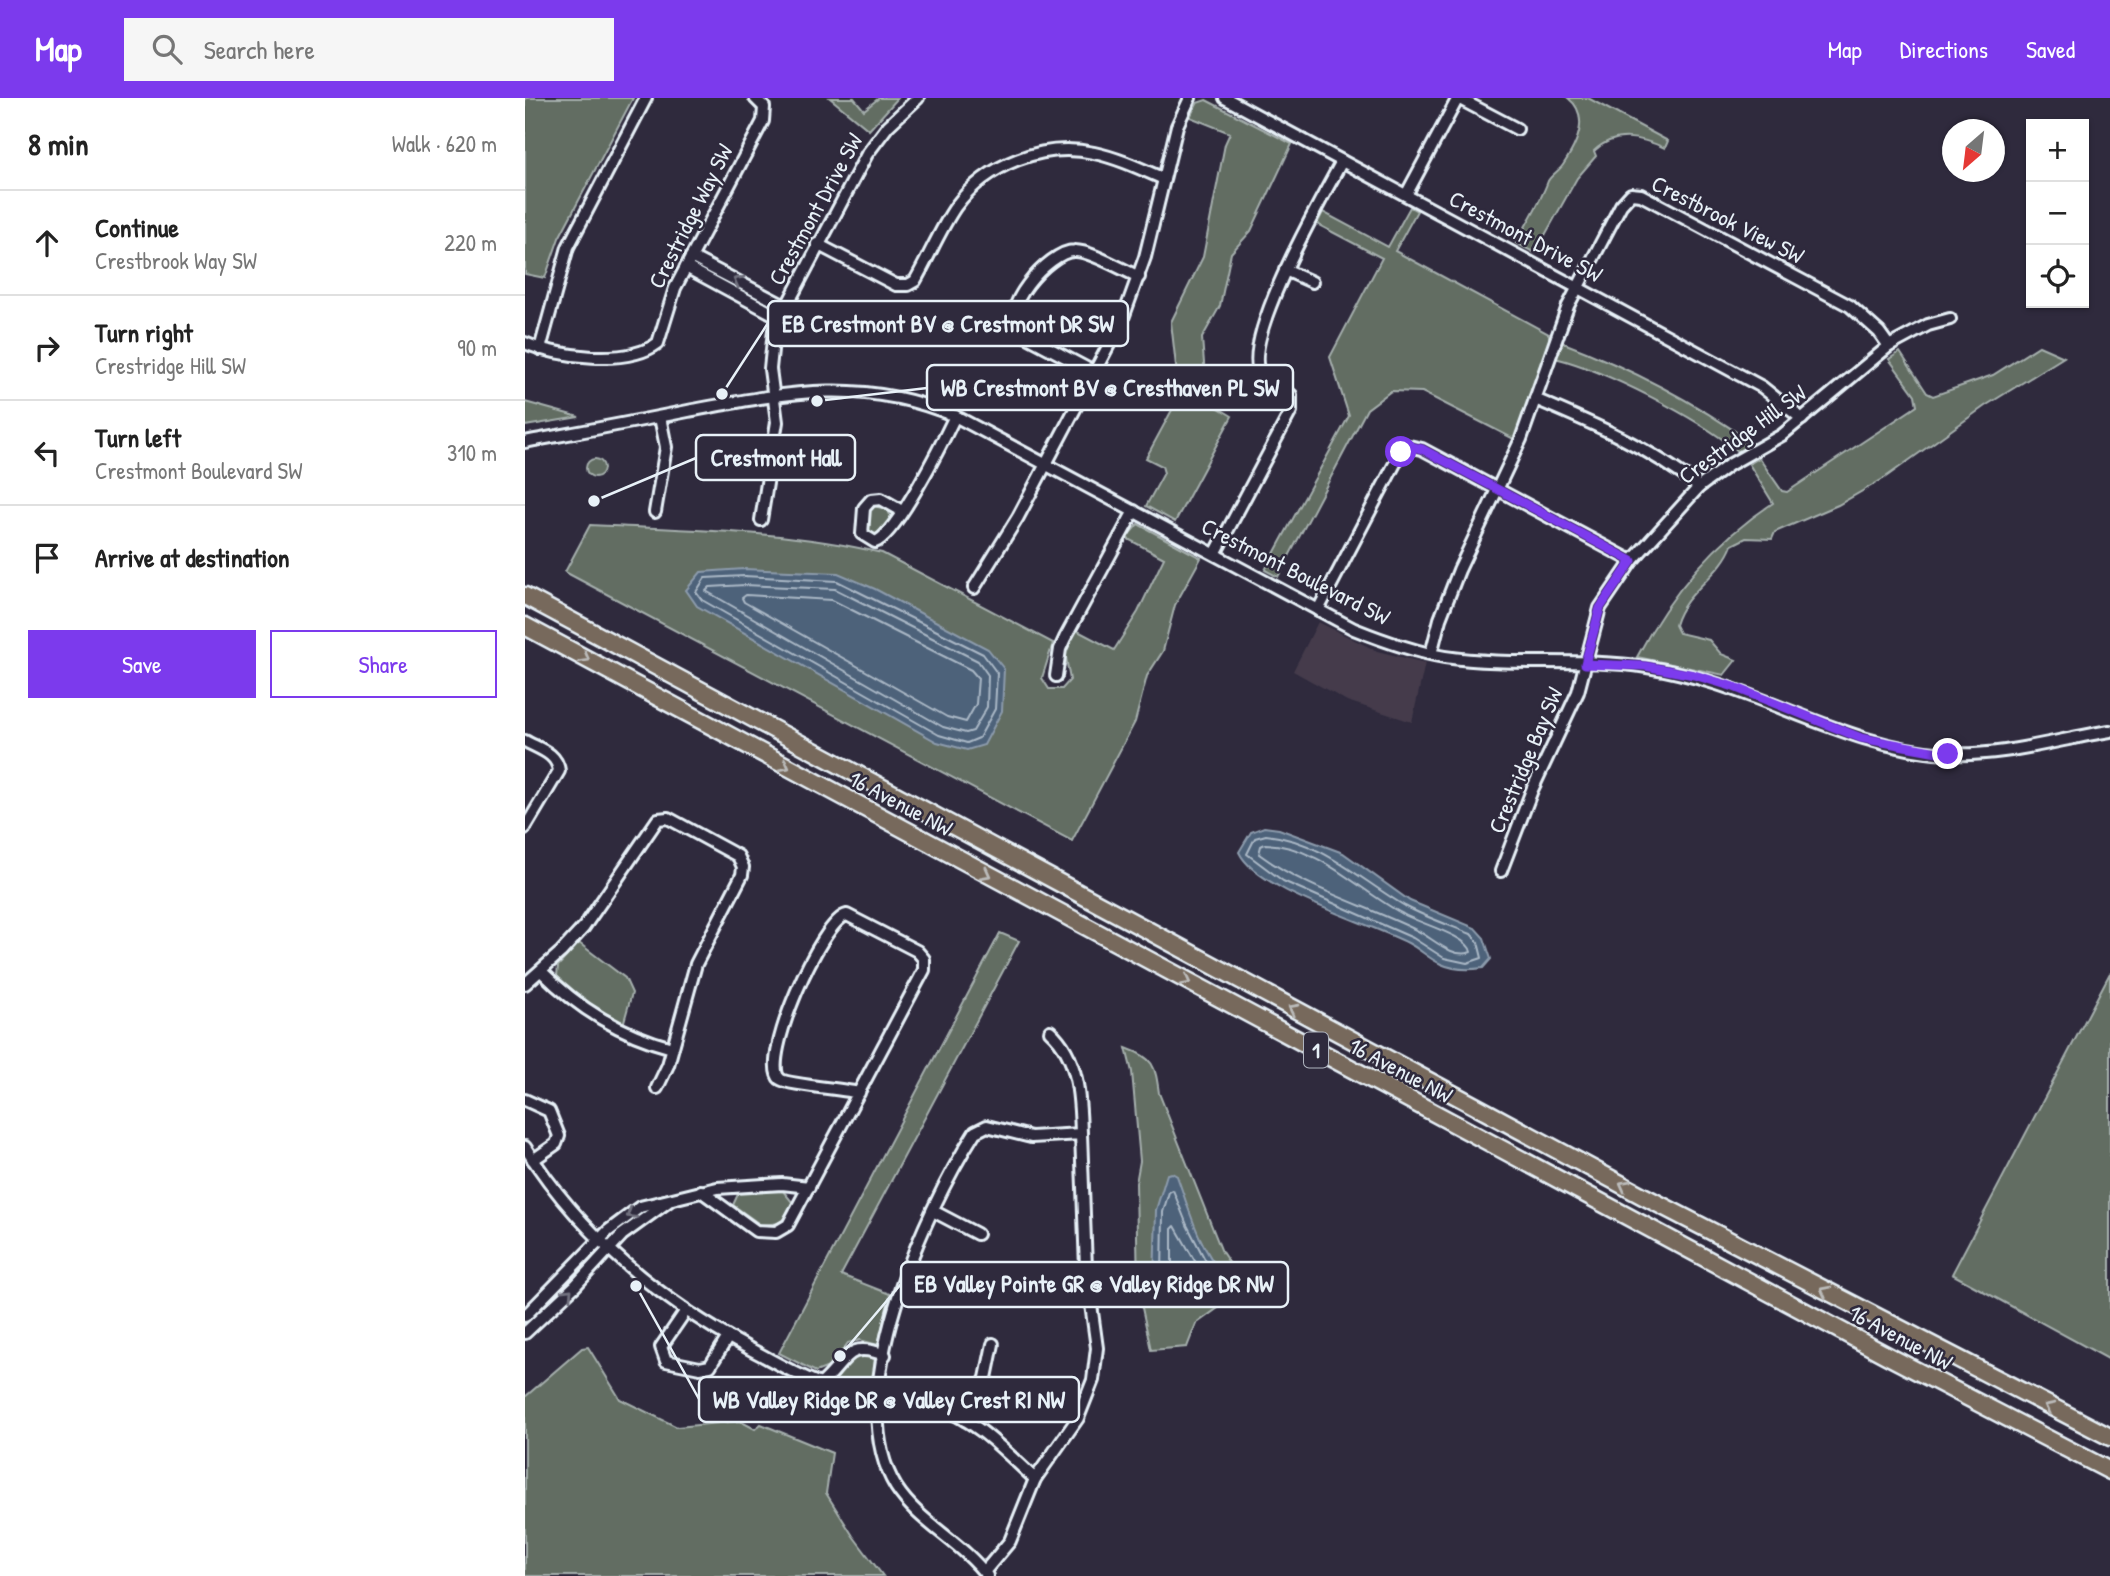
<!DOCTYPE html>
<html lang="en">
<head>
<meta charset="utf-8">
<style>
  body { margin:0; font-family:"Patrick Hand",sans-serif; background:#f6f6f6; color:#222 }
  .controls { position:absolute; right:21px; top:21px; display:grid; overflow:hidden; border-radius:0px; box-shadow:0 2px 5px #0004 }
  .controls button { width:63px; height:63px; display:grid; place-items:center; padding:0; border:0; border-bottom:2px solid #e0e0e0; background:#fff; color:#222; font:35px sans-serif }
  .compass { position:absolute; left:1417px; top:21px; width:63px; height:63px; border-radius:50%; background:#fff; box-shadow:0 2px 5px #0004; rotate:208deg }
  .stop { position:absolute; width:21px; height:21px; margin:-16px; border:5px solid #7c3aed; border-radius:50%; background:#fff }
  .stop.end { background:#7c3aed; border-color:#fff; box-shadow:0 2px 7px #0008 }
  .list { margin:0; padding:0; list-style:none }
  h2 { display:flex; justify-content:space-between; align-items:center; height:91px; margin:0; padding:0 28px; font-size:30px }
  h2 small { font-size:23px; font-weight:400; color:#767676 }
  .list li { display:grid; grid-template-columns:46px 1fr auto; gap:21px; align-items:center; box-sizing:border-box; height:105px; padding:0 28px; border-top:2px solid #e0e0e0 }
  .list b { display:block; font-size:26px; white-space:nowrap }
  .list p { margin:0; font-size:23px; white-space:nowrap; color:#767676 }
  .list em { font-size:23px; font-style:normal; color:#767676 }
  .actions { display:flex; gap:14px; padding:21px 28px }
  .actions a { flex:1; padding:16px 0; border:2px solid #7c3aed; border-radius:0px; text-align:center; font-size:24px; color:#7c3aed }
  .actions .main { background:#7c3aed; color:#fff }
  .icon { flex:none; width:38px; height:38px; fill:none; stroke:currentColor; stroke-width:2; stroke-linecap:round; stroke-linejoin:round }
  .map { position:relative; flex:none; width:1585px; height:1478px; overflow:hidden }
  header { display:flex; align-items:center; gap:42px; box-sizing:border-box; height:98px; padding:0 35px; background:#7c3aed; color:#fff }
  header strong { font-size:33px }
  nav { display:flex; gap:38px; margin-inline-start:auto; font-size:24px }
  .search { width:490px; height:63px; background:#f6f6f6; display:flex; align-items:center; gap:18px; box-sizing:border-box; padding:0 24px; border-radius:0px; color:#767676; font-size:26px }
  main { display:flex }
  aside { flex:1; background:#fff }
  .map>svg:first-child { display:block }
  .built { fill:#443b4b }
  .green { fill:#626d62; stroke:#a5afad; stroke-width:2 }
  .water { fill:#4e627a; stroke:#8c9bac; stroke-width:2 }
  .lines { fill:none; stroke-linecap:round; stroke-linejoin:round }
  .shore { stroke:#aab8c6; stroke-width:2 }
  .minor-casing { stroke:#e8f1f8; stroke-width:16 }
  .highway-casing { stroke:#e8f1f8; stroke-width:21 }
  .minor { stroke:#2f2a3d; stroke-width:10 }
  .highway { stroke:#77695c; stroke-width:16 }
  .oneway { stroke:#70707e }
  .oneway2 { stroke:#bbbbba }
  .route { stroke:#7c3aed; stroke-width:9 }
  .labels { text-anchor:middle; dominant-baseline:central; stroke-width:5; stroke-linejoin:round; paint-order:stroke }
  .shield { fill:#2f2a3d; stroke:#b0b5c0; stroke-width:2 }
  .shield-label { font-size:21px; font-weight:bold; fill:#e8f1f8 }
  .street-label { font-size:23px; fill:#e8f1f8; stroke:#2f2a3d }
  .leader { fill:none; stroke:#e8f1f8; stroke-width:2.5 }
  .callout-dot { fill:#e8f1f8; stroke:#2f2a3d; stroke-width:2.5 }
  .callout { fill:#2f2a3d; stroke:#e8f1f8; stroke-width:2.5 }
  .callout-label { font-size:24px; text-anchor:middle; font-weight:bold; fill:#e8f1f8 }
</style>
</head>
<body>
<header>
<strong>Map</strong>
<div class="search"><svg class="icon" aria-label="search" viewBox="0 0 24 24"><circle cx="10" cy="10" r="6"/><path d="M15 15l6 6"/></svg>Search here</div>
<nav><a>Map</a><a>Directions</a><a>Saved</a></nav>
</header>
<main>
<aside>
<h2>8 min<small>Walk · 620 m</small></h2>
<ul class="list">
<li><svg class="icon" aria-label="ahead" viewBox="0 0 24 24"><path d="M12 20V5M6 11l6-6 6 6"/></svg><div><b>Continue</b><p>Crestbrook Way SW</p></div><em>220 m</em></li>
<li><svg class="icon" aria-label="right" viewBox="0 0 24 24"><path d="M7 20v-9h11M14 6l5 5-5 5"/></svg><div><b>Turn right</b><p>Crestridge Hill SW</p></div><em>90 m</em></li>
<li><svg class="icon" aria-label="left" viewBox="0 0 24 24"><path d="M17 20v-9H6M10 6l-5 5 5 5"/></svg><div><b>Turn left</b><p>Crestmont Boulevard SW</p></div><em>310 m</em></li>
<li><svg class="icon" aria-label="arrive" viewBox="0 0 24 24"><path d="M6 21V4h12l-3 4 3 4H6"/></svg><div><b>Arrive at destination</b></div></li>
</ul>
<div class="actions"><a class="main">Save</a><a>Share</a></div>
</aside>
<div class="map">
<svg width="1585" height="1478" viewBox="0 0 1585 1478">
  <rect width="100%" height="100%" fill="#2f2a3d"/>
  <filter id="ink" filterUnits="userSpaceOnUse"><feTurbulence type="fractalNoise" baseFrequency=".0143" numOctaves="2"/><feDisplacementMap in="SourceGraphic" scale="14" xChannelSelector="R" yChannelSelector="G"/><feConvolveMatrix kernelMatrix="1 2 1 2 8 2 1 2 1" color-interpolation-filters="sRGB"/></filter>
  <g filter="url(#ink)">
    <polygon class="built" points="793,524 852,553 900,565 887,624 822,603 768,573"/>
    <g class="green">
      <polygon points="0,0 108,0 34,140 20,180 0,176"/>
      <polygon points="305,0 329,0 339,12 354,0 373,0 344,32"/>
      <path d="M1043,0H1063L1143,43L1140,50C1115,39 1090,33 1069,53L1071,58L1052,80L1010,155L991,145C1002,125 1015,105 1023,83C1026,77 1034,73 1038,67C1051,48 1066,18 1043,0Z"/>
      <polygon points="681,2 767,46 726,133 706,155 695,208 677,240 682,303 707,318 650,424 621,408 639,375 637,368 621,360 647,312 653,286 646,224 678,159 700,46 705,35 665,19 672,5"/>
      <polygon points="885,109 892,113 870,153 1024,236 1024,243 994,329 989,341 897,294 866,293 842,311 753,479 740,472 824,318 805,259 857,160 792,126 798,114 863,149"/>
      <path d="M1036,244C1102,269 1170,304 1227,345L1213,353C1171,319 1082,273 1030,260Z"/>
      <path d="M1514,248L1539,259L1460,308L1358,381L1313,407L1250,434L1247,441L1221,440L1207,447C1196,478 1160,492 1150,527L1154,535L1184,542L1196,556L1211,562L1199,577L1112,559C1145,496 1189,444 1248,405L1224,366L1234,360L1257,393L1262,394L1392,308L1390,297L1364,261L1375,254L1402,295L1408,298L1468,277Z"/>
      <polygon points="0,304 54,319 0,328"/>
      <circle cx="70" cy="370" r="9"/>
      <polygon points="350,408 363,412 366,420 355,437 348,438 342,430 345,413"/>
      <path d="M613,426L676,460L650,507L638,553L622,578L610,624L547,743L40,474L65,427C162,432 262,432 357,455L528,545L517,580L524,591H537L545,582L540,554L549,531L589,552L613,514L639,460L601,440Z"/>
      <polygon points="475,835 494,843 316,1177 365,1196 353,1247 335,1242 323,1245 306,1268 291,1274 254,1255"/>
      <polygon points="54,845 100,880 107,895 98,927 70,911 32,878 33,868"/>
      <polygon points="1585,875 1585,1262 1427,1176"/>
      <path d="M601,950C629,960 630,967 634,995L697,1154L711,1175V1197L671,1226L662,1249L626,1252L613,1191L611,1085L615,1063L607,974Z"/>
      <polygon points="258,1093 268,1105 256,1125 236,1127 208,1107 214,1094"/>
      <polygon points="63,1249 95,1301 152,1329 215,1323 230,1331 236,1326 307,1355 301,1395 328,1438 358,1478 0,1478 0,1299 57,1250"/>
      <polygon points="337,1255 350,1259 348,1284 339,1289 311,1282 326,1260"/>
    </g>
    <g class="water">
      <polygon points="219,471 313,475 350,491 463,551 479,571 477,613 459,647 442,652 412,644 172,508 161,492 176,474"/>
      <path d="M739,729L754,731L818,755L885,803L950,830L959,840L966,861L958,870C944,872 929,872 916,866C904,861 895,851 883,845C843,824 732,793 714,754L726,734Z"/>
      <path d="M647,1075L652,1078C664,1111 674,1150 698,1176L697,1183L664,1186L644,1193L629,1186L631,1112L642,1076Z"/>
    </g>
    <g class="lines">
      <g class="shore">
        <polygon points="219,478 312,483 458,556 472,575 470,611 454,640 442,645 414,637 177,502 171,494 180,480"/>
        <polygon points="220,487 310,491 453,563 463,577 462,609 448,633 441,635 418,629 181,493 185,489"/>
        <polygon points="221,497 307,502 446,572 453,580 451,606 441,624 422,619 219,504 217,500"/>
        <path d="M741,737C797,743 834,781 880,808C900,819 924,827 946,836L953,844L957,860L942,865L919,860L888,840L758,783L722,756L730,740Z"/>
        <path d="M740,746C795,748 833,792 878,816C893,825 944,838 946,854C927,862 906,838 889,831C837,806 780,790 734,756L736,748Z"/>
        <polygon points="648,1092 662,1127 687,1175 685,1178 663,1179 643,1186 637,1182 638,1114 644,1094"/>
        <polygon points="650,1128 671,1165 670,1170 647,1172 647,1131"/>
      </g>
      <g class="minor-casing">
        <g id="minor">
          <polyline points="700,0 1237,289 1277,321"/>
          <polyline points="933,0 992,31"/>
          <polyline points="881,97 933,0"/>
          <path d="M292,146L371,187H383L390,183C404,159 415,131 431,108C462,66 518,44 569,55C593,60 616,71 639,81"/>
          <polyline points="166,159 260,208"/>
          <polyline points="161,169 254,219"/>
          <polyline points="760,172 787,184"/>
          <path d="M0,245C32,259 103,268 133,245L150,190L238,23L239,9L230,0"/>
          <polyline points="15,251 43,149 121,0"/>
          <path d="M602,286L582,281L495,235C469,215 524,153 549,153C564,152 598,172 614,179"/>
          <path d="M1010,301C1067,325 1126,350 1174,389"/>
          <path d="M0,344C54,334 109,324 163,313C259,295 336,278 430,318L829,531C859,543 889,554 920,559C987,569 1056,559 1122,569C1227,584 1316,650 1422,656C1478,659 1530,642 1585,633"/>
          <path d="M377,413L356,401L346,402L339,410L337,436L350,444C371,438 419,341 430,318"/>
          <polyline points="130,414 141,349 135,319"/>
          <polyline points="236,422 252,324 245,271 249,232 342,56 363,28 393,0"/>
          <path d="M690,456L766,313V297L736,277C713,245 799,97 817,63"/>
          <polyline points="449,490 493,419 598,220 620,159 652,28 665,0"/>
          <polyline points="793,512 876,354 884,348 897,351 1107,463"/>
          <polyline points="906,556 915,521 934,472 996,341 1043,208 1096,107 1106,96 1116,97 1325,208 1354,234 1364,248"/>
          <polyline points="531,578 535,551 540,540 609,413"/>
          <path d="M0,643C14,651 32,655 34,673L0,730"/>
          <polyline points="976,773 1007,692 1053,594 1075,510 1107,463 1174,389 1204,367 1257,337 1364,248 1403,227 1425,221"/>
          <path d="M16,873C54,911 95,936 147,950"/>
          <polyline points="0,886 36,854 59,829 133,721 143,720 213,758 218,769 217,777 171,866 143,967 132,990"/>
          <path d="M525,933C554,959 555,1000 556,1036"/>
          <polyline points="0,1002 24,1013 34,1038 31,1046 8,1062"/>
          <path d="M0,1049C56,1138 134,1202 227,1252C250,1264 273,1278 298,1287C319,1295 342,1301 365,1304C381,1305 397,1305 412,1309C451,1321 481,1355 510,1381"/>
          <path d="M176,1093L231,1133L251,1134L263,1127L399,872V861L392,853L322,817C297,821 234,964 255,981C262,987 320,991 334,995"/>
          <polyline points="408,1113 452,1136"/>
          <polyline points="160,1214 136,1249 141,1263 175,1270 185,1268 203,1239"/>
          <polyline points="0,1218 83,1133 115,1109 192,1090 257,1086 284,1089"/>
          <polyline points="0,1235 50,1188 97,1137 144,1103"/>
          <path d="M296,1286C323,1263 320,1242 360,1257"/>
          <polyline points="440,1322 461,1280 468,1246"/>
          <path d="M459,1474L485,1443L510,1381L553,1320L568,1282L572,1250L561,1170L556,1036L506,1039L462,1028L450,1034C399,1114 315,1298 371,1389C394,1425 437,1444 462,1478"/>
        </g>
      </g>
      <g class="highway-casing">
        <g id="highway">
          <polyline points="0,498 1118,1098 1585,1339"/>
          <polyline points="0,528 1363,1258 1585,1373"/>
        </g>
      </g>
      <use href="#minor" class="minor"/>
      <use href="#highway" class="highway"/>
    </g>
    <defs><path id="oneway-chevron" d="M-2-3.5L2.5 0L-2 3.5" fill="none" stroke-width="1.6" stroke-linecap="round" stroke-linejoin="round" transform="scale(1.75)"/></defs>
    <g class="oneway">
      <use href="#oneway-chevron" transform="translate(213 183) rotate(-152)"/>
      <use href="#oneway-chevron" transform="translate(106 1116) rotate(148)"/>
      <use href="#oneway-chevron" transform="translate(43 1195) rotate(-45)"/>
    </g>
    <g class="oneway2">
      <use href="#oneway-chevron" transform="translate(60 560) rotate(29)"/>
      <use href="#oneway-chevron" transform="translate(260 668) rotate(28)"/>
      <use href="#oneway-chevron" transform="translate(461 776) rotate(28)"/>
      <use href="#oneway-chevron" transform="translate(661 883) rotate(28)"/>
      <use href="#oneway-chevron" transform="translate(768 911) rotate(-152)"/>
      <use href="#oneway-chevron" transform="translate(1099 1087) rotate(-152)"/>
      <use href="#oneway-chevron" transform="translate(1300 1193) rotate(-152)"/>
      <use href="#oneway-chevron" transform="translate(1524 1309) rotate(-153)"/>
    </g>
  </g>
  <g class="lines" filter="url(#ink)">
    <polyline class="route" points="876,354 884,348 897,351 1107,463 1075,510 1060,566 1120,568 1169,577 1209,589 1336,640 1423,656"/>
  </g>
  <g class="labels">
    <rect class="shield" x="779" y="934.5" width="24" height="35" rx="5"/>
    <g class="shield-label">
      <text x="791" y="952">1</text>
    </g>
    <g class="street-label">
      <text transform="translate(290 111) rotate(-61)">Crestmont Drive SW</text>
      <text transform="translate(165 118) rotate(-63)">Crestridge Way SW</text>
      <text transform="translate(1203 121) rotate(27)">Crestbrook View SW</text>
      <text transform="translate(1001 138) rotate(28)">Crestmont Drive SW</text>
      <text transform="translate(1217 336) rotate(-36)">Crestridge Hill SW</text>
      <text transform="translate(771 473) rotate(27)">Crestmont Boulevard SW</text>
      <text transform="translate(1000 662) rotate(-67)">Crestridge Bay SW</text>
      <text transform="translate(376 705) rotate(28)">16 Avenue NW</text>
      <text transform="translate(876 972) rotate(28)">16 Avenue NW</text>
      <text transform="translate(1376 1239) rotate(28)">16 Avenue NW</text>
    </g>
  </g>
  <path class="leader" d="M197 296L243 225M292 303L402 290M69 403L171 360M315 1258L376 1186M111 1188L174 1301"/>
  <g class="callout-dot">
    <circle cx="197" cy="296" r="7"/>
    <circle cx="292" cy="303" r="7"/>
    <circle cx="69" cy="403" r="7"/>
    <circle cx="315" cy="1258" r="7"/>
    <circle cx="111" cy="1188" r="7"/>
  </g>
  <g class="callout">
    <rect x="243" y="203" width="360" height="45" rx="7"/>
    <rect x="402" y="267" width="366" height="45" rx="7"/>
    <rect x="171" y="337" width="159" height="45" rx="7"/>
    <rect x="376" y="1164" width="387" height="45" rx="7"/>
    <rect x="174" y="1279" width="380" height="45" rx="7"/>
  </g>
  <g class="callout-label">
    <text x="423" y="234">EB Crestmont BV @ Crestmont DR SW</text>
    <text x="585" y="298">WB Crestmont BV @ Cresthaven PL SW</text>
    <text x="251" y="368">Crestmont Hall</text>
    <text x="569" y="1194">EB Valley Pointe GR @ Valley Ridge DR NW</text>
    <text x="364" y="1310">WB Valley Ridge DR @ Valley Crest RI NW</text>
  </g>
</svg>
<div class="controls">
<button>+</button>
<button>−</button>
<button><svg class="icon" aria-label="locate" viewBox="0 0 24 24"><circle cx="12" cy="12" r="6"/><path d="M12 2v4M12 18v4M2 12h4M18 12h4"/></svg></button>
</div>
<svg class="compass" viewBox="-18 -18 36 36"><path d="M0-13l5 13h-10z" fill="#e53935"/><path d="M0 13l5-13h-10z" fill="#767676"/></svg>
<div class="stop" style="left:876px;top:354px"></div>
<div class="stop end" style="left:1423px;top:656px"></div>
</div>
</main>
</body>
</html>
